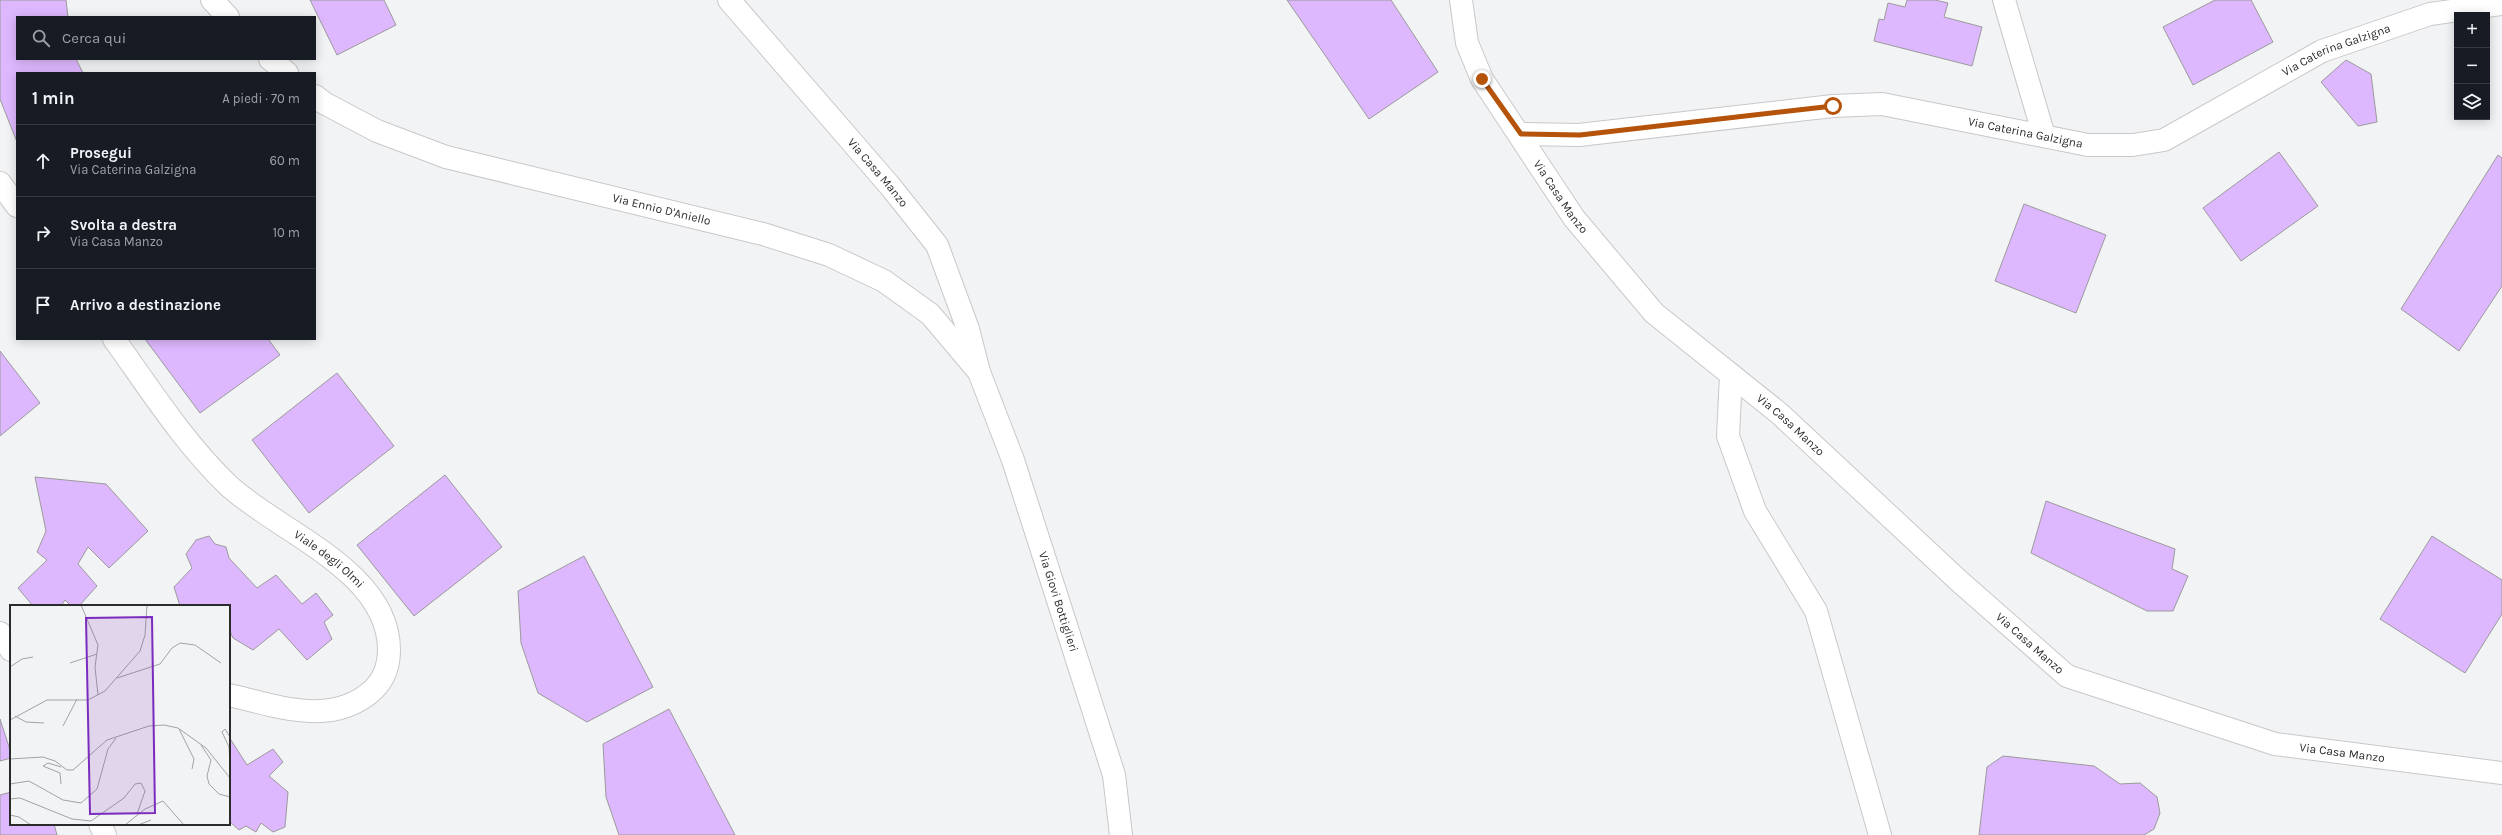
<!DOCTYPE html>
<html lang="it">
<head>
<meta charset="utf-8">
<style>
  body { margin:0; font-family:Karla,sans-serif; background:#242831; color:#f1f3f6 }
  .controls { position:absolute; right:12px; top:12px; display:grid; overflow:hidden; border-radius:0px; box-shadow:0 2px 10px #0003 }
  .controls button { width:36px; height:36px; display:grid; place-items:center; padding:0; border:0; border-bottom:1px solid #363941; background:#171b24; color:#f1f3f6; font:20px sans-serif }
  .stop { position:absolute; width:12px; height:12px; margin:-9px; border:3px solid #b45309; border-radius:50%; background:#fff }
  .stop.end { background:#b45309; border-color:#fff; box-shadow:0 1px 4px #0008 }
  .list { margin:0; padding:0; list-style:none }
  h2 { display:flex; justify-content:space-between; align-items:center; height:52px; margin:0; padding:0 16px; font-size:17px }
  h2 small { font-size:13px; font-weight:400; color:#9ea1a6 }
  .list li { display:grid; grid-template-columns:26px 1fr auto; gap:12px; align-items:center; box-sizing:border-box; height:72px; padding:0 16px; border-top:1px solid #363941 }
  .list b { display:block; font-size:15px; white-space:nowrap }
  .list p { margin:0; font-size:13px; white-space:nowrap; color:#9ea1a6 }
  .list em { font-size:13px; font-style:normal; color:#9ea1a6 }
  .icon { flex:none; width:22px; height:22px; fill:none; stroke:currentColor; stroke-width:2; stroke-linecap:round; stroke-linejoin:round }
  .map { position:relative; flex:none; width:2502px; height:835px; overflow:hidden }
  .search { position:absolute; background:#171b24; box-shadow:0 2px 10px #0003; left:16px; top:16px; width:300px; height:44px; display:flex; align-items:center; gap:10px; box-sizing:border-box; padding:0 14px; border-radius:0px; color:#9ea1a6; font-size:15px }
  .panel { position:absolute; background:#171b24; box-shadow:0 2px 10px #0003; left:16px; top:72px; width:300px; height:268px; border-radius:0px }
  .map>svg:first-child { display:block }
  .building { fill:#deb8fe; stroke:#9b9a9b }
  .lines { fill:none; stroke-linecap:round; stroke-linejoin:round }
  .street-casing { stroke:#c8c8ca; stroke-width:24 }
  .secondary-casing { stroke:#c8c8ca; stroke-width:24 }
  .street { stroke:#fff; stroke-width:22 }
  .secondary { stroke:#fff; stroke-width:22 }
  .route { stroke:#b45309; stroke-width:5 }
  .labels { text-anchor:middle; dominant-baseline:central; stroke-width:4; stroke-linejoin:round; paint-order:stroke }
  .street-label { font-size:12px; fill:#2b2b2c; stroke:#fff }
  .inset-road { fill:none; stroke:#a2a3a4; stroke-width:1 }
  .view { fill:#7b2cbf; fill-opacity:0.15; stroke:#7b2cbf; stroke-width:2 }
  .inset-edge { fill:none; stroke:#2b2b2c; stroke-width:2 }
</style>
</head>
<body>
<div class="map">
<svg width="2502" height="835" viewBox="0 0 2502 835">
  <rect width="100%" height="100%" fill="#f2f3f4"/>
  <g class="building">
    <polygon points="0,0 66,0 68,17 17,17 17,59 76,59 83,73 17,73 17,142 0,99"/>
    <polygon points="310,0 384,0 396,25 337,55"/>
    <polygon points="1287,0 1391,0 1438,72 1369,119"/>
    <polygon points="1907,0 1935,0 1948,3 1944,17 1982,27 1972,66 1874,41 1879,19 1884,20 1888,3 1905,7"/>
    <polygon points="2215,0 2251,0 2273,42 2193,85 2163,27"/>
    <polygon points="2346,60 2371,74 2377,122 2358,126 2321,82"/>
    <polygon points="2279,152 2318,206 2241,261 2203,208"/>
    <polygon points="2498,155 2502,158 2502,286 2459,351 2401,309"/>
    <polygon points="2024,204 2106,235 2076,313 1995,281"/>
    <polygon points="145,339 268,339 280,355 200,413"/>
    <polygon points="0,351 40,403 0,436"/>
    <polygon points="337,373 394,446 309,513 252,440"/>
    <polygon points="445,475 502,547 414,616 357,545"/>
    <polygon points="35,477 106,484 148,531 109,568 88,547 78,564 97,586 79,606 71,606 65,600 61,606 33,606 18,588 47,560 37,552 46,531"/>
    <polygon points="2046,501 2175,549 2172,569 2188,576 2173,611 2147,611 2031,553"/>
    <polygon points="209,536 215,544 226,547 229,558 257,588 276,575 302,604 316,593 333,615 324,622 332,639 307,660 279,629 253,650 233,638 229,629 229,606 180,606 174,587 192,568 186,554 196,540"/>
    <polygon points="2432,536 2502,580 2502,614 2465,673 2380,619"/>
    <polygon points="584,556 653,687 587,722 538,693 521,643 518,591"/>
    <polygon points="669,709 735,835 619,835 606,797 603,744"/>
    <polygon points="0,719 11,753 11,758 0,761"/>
    <polygon points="229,737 247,765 273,749 283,762 269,776 288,792 285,827 273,832 261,823 256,832 246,826 239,830 229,821"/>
    <polygon points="2003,756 2094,766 2120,784 2140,783 2157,797 2160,813 2154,829 2144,835 1979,835 1987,767"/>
    <polygon points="11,792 11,824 54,824 57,835 0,835 0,795"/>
  </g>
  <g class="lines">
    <g class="street-casing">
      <g id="street">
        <path id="s1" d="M729,0L890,186L937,245L968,329L979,372"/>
        <path id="s2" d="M1461,0L1467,43L1482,79L1574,218L1654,313L1780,414L1959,581L2067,676L2275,744L2502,773"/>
        <polyline points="2004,0 2044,136"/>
        <path id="s3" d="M1521,134L1579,135L1833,106L1882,104L2088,145H2133L2164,140L2322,51L2430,14L2502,4"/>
        <polyline points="0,183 17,206"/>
        <path id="s4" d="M114,339C150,389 184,443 229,486C279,532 389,571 389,650C389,664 385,678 374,689C333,728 277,706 229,695"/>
        <polyline points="1731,375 1728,436 1755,511 1816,611 1880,835"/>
        <polyline points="0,633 11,650"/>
        <polyline points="100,824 105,835"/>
      </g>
    </g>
    <g class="secondary-casing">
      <g id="secondary">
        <polyline points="212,0 228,17"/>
        <polyline points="270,59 287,73"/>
        <path id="s5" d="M315,96L324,103L377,131L446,157L763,234L829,255L884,281L930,314L979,372L1013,460L1114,775L1121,835"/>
      </g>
    </g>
    <use href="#street" class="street"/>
    <use href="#secondary" class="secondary"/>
  </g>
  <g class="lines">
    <polyline class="route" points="1482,79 1521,134 1580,135 1833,106"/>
  </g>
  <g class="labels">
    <g class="street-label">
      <text stroke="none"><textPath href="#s3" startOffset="844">Via Caterina Galzigna</textPath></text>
      <text stroke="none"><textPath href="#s3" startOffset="509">Via Caterina Galzigna</textPath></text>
      <text stroke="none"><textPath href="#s1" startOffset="228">Via Casa Manzo</textPath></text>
      <text stroke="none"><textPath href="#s2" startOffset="224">Via Casa Manzo</textPath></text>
      <text stroke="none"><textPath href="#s5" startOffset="367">Via Ennio D'Aniello</textPath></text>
      <text stroke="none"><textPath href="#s2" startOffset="550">Via Casa Manzo</textPath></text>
      <text stroke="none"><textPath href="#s4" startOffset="311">Viale degli Olmi</textPath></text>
      <text stroke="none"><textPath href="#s5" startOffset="977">Via Giovi Bottiglieri</textPath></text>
      <text stroke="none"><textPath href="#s2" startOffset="874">Via Casa Manzo</textPath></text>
      <text stroke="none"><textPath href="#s2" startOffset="1210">Via Casa Manzo</textPath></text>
    </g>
  </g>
  <g transform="translate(10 605)">
    <rect width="220" height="220" fill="#f2f3f4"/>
    <path class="inset-road" d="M71,0L88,40L85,62L88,90M60,58L87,49M0,62L12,54L23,52M107,73L150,59L162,43L170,38L185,40L211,58M5,111L16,117L34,118M0,115L37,95H78L95,86L130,46L135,30L137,0M53,121L67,94M169,124L184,154L182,164M220,132L215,124L212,127L219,142L220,158M191,140L201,155L197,171L199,179L209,189L220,192M0,154L33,152L45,156L57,165H63L97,135L139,121L154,120L168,123L196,143L220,173M51,162L38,158L33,161L50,168L51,179M0,179L19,176L53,195L71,198L87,184L98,144L106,133M0,194L10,193L62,214L81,216L114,193L125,179L131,178L135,186L127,209M0,210L9,212L21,220M115,220L135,204L153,196L174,220M128,220L141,215"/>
    <path class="view" d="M142,12L145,208L80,209L76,13Z"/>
    <rect width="220" height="220" class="inset-edge"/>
  </g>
</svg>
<div class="controls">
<button>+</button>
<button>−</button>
<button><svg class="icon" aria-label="layers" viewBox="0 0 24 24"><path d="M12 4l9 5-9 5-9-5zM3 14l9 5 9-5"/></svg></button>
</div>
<div class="stop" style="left:1833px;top:106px"></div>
<div class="stop end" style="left:1482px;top:79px"></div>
<div class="search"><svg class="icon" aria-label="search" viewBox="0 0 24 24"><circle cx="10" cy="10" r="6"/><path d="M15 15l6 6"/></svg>Cerca qui</div>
<section class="panel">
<h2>1 min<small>A piedi · 70 m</small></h2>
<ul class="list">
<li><svg class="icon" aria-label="ahead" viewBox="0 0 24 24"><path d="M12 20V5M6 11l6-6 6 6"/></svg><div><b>Prosegui</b><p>Via Caterina Galzigna</p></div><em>60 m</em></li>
<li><svg class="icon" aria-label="right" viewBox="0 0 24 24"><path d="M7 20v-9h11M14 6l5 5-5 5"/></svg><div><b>Svolta a destra</b><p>Via Casa Manzo</p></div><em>10 m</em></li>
<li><svg class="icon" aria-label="arrive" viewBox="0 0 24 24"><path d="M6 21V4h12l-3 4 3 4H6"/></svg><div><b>Arrivo a destinazione</b></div></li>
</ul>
</section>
</div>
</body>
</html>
